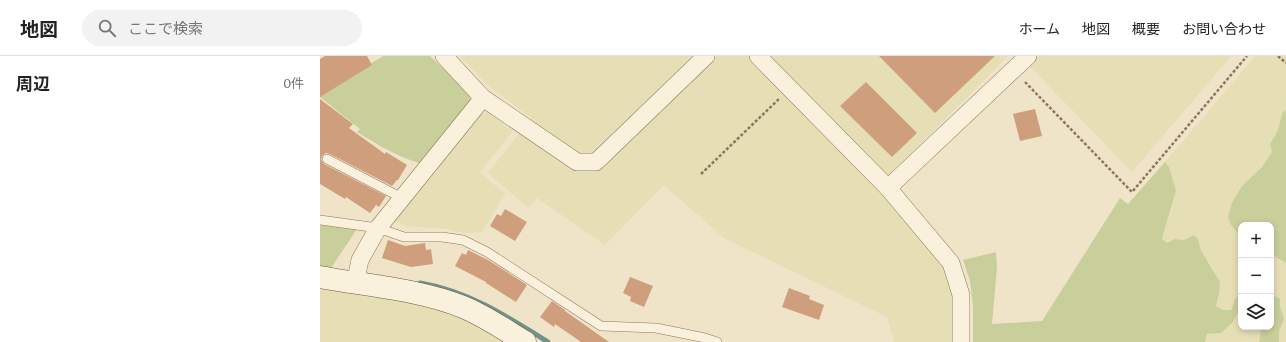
<!DOCTYPE html>
<html lang="ja">
<head>
<meta charset="utf-8">
<style>
  body { margin:0; font-family:Literata,"Noto Sans JP",serif; background:#f2f2f2; color:#222 }
  .controls { position:absolute; right:12px; bottom:12px; display:grid; overflow:hidden; border-radius:8px; box-shadow:0 2px 6px #0003 }
  .controls button { width:36px; height:36px; display:grid; place-items:center; padding:0; border:0; border-bottom:1px solid #e0e0e0; background:#fff; color:#222; font:20px sans-serif }
  .list { margin:0; padding:0; list-style:none }
  h2 { display:flex; justify-content:space-between; align-items:center; height:52px; margin:0; padding:0 16px; font-size:17px }
  h2 small { font-size:13px; font-weight:400; color:#767676 }
  .icon { flex:none; width:22px; height:22px; fill:none; stroke:currentColor; stroke-width:2; stroke-linecap:round; stroke-linejoin:round }
  .map { position:relative; flex:none; width:966px; height:286px; overflow:hidden }
  header { display:flex; align-items:center; gap:24px; box-sizing:border-box; height:56px; padding:0 20px; background:#fff; border-bottom:1px solid #e0e0e0 }
  header strong { font-size:19px }
  nav { display:flex; gap:22px; margin-inline-start:auto; font-size:14px }
  .search { width:280px; height:36px; background:#f2f2f2; display:flex; align-items:center; gap:10px; box-sizing:border-box; padding:0 14px; border-radius:22px; color:#767676; font-size:15px }
  main { display:flex }
  aside { flex:1; background:#fff }
  .map>svg:first-child { display:block }
  .farmland { fill:#e6deb5 }
  .green { fill:#c9cf9b }
  .lines { fill:none; stroke-linecap:round; stroke-linejoin:round }
  .stream { stroke:#6f938a; stroke-width:5 }
  .building { fill:#cf9f7d }
  .lane-casing { stroke:#8d765c; stroke-width:10 }
  .street-casing { stroke:#8d765c; stroke-width:18 }
  .secondary-casing { stroke:#6f573f; stroke-width:23 }
  .path { stroke:#8d765c; stroke-width:2.5; stroke-dasharray:3 2; stroke-linecap:butt }
  .lane { stroke:#faf1dc; stroke-width:9 }
  .street { stroke:#faf1dc; stroke-width:17 }
  .secondary { stroke:#faf1dc; stroke-width:22 }
</style>
</head>
<body>
<header>
<strong>地図</strong>
<div class="search"><svg class="icon" aria-label="search" viewBox="0 0 24 24"><circle cx="10" cy="10" r="6"/><path d="M15 15l6 6"/></svg>ここで検索</div>
<nav><a>ホーム</a><a>地図</a><a>概要</a><a>お問い合わせ</a></nav>
</header>
<main>
<aside>
<h2>周辺<small>0件</small></h2>
<ul class="list">
</ul>
</aside>
<div class="map">
<svg width="966" height="286" viewBox="0 0 966 286">
  <rect width="100%" height="100%" fill="#f0e4c8"/>
  <g class="farmland">
    <polygon points="140,0 688,0 557,132 623,205 638,238 637,286 574,286 567,261 404,182 344,129 285,189 217,142 208,152 168,117 211,62 169,30"/>
    <polygon points="700,0 911,0 812,116"/>
    <polygon points="935,0 966,0 966,54 962,57 960,69 955,81 950,88 952,96 942,111 922,130 911,169 921,181 921,237 915,243 911,254 903,254 896,250 899,238 895,215 881,194 878,183 875,179 864,184 855,183 847,187 842,183 852,153 856,135 849,111 845,106"/>
    <polygon points="167,56 193,75 160,116 185,138 162,176 145,177 127,173 86,170 74,163 158,60"/>
    <polygon points="951,198 966,207 966,286 959,286 959,275 964,263 960,250 960,243 951,238"/>
    <polygon points="0,231 92,247 144,262 190,286 0,286"/>
    <polygon points="917,257 921,258 921,271 941,271 939,286 885,286 887,278 913,266"/>
  </g>
  <g class="green">
    <path d="M63,0H110L150,38V46L99,107C76,100 58,89 37,76L40,73L0,41V39Z"/>
    <path d="M966,54V207L951,198V169H921V181L911,169L908,161L912,147L922,130L942,111L952,96L950,88C957,78 960,69 962,57Z"/>
    <polygon points="845,106 849,111 856,135 842,183 847,187 855,183 864,184 874,179 878,183 881,194 900,226 899,238 896,250 903,254 911,254 915,243 921,237 921,258 917,257 913,266 901,277 887,278 885,286 653,286 653,250 650,225 643,204 676,196 677,212 672,268 722,265 800,142 808,148"/>
    <polygon points="0,169 37,173 11,212 0,210"/>
    <polygon points="951,238 960,243 960,250 964,263 959,275 959,286 939,286 941,271 951,271"/>
  </g>
  <g class="lines">
    <path class="stream" d="M100,227C148,235 188,261 228,286"/>
  </g>
  <g class="building">
    <polygon points="5,0 47,0 52,9 0,41 0,3"/>
    <polygon points="559,0 675,0 615,57"/>
    <polygon points="546,26 597,77 572,101 520,50"/>
    <polygon points="0,43 33,68 29,72 65,98 66,96 87,109 78,124 77,124 72,130 10,98 6,97 2,100 1,104 4,108 66,140 59,151 56,149 50,157 26,141 25,143 0,128"/>
    <polygon points="715,53 722,80 700,85 693,58"/>
    <polygon points="185,153 207,166 195,185 170,170 177,158 181,160"/>
    <polygon points="68,184 85,190 105,187 106,194 111,193 113,208 91,211 62,202"/>
    <polygon points="148,194 168,204 207,229 196,246 166,227 166,226 135,210 142,197 146,199"/>
    <polygon points="310,221 333,230 324,251 310,245 311,241 303,237"/>
    <polygon points="469,232 490,240 489,243 504,249 499,264 462,251"/>
    <polygon points="232,245 245,254 245,255 289,286 261,286 235,268 234,271 220,261"/>
  </g>
  <g class="lines">
    <g class="lane-casing">
      <g id="lane">
        <polyline points="7,103 82,142"/>
        <polyline points="0,164 58,172 84,181 122,181 143,184 167,196 281,270 336,272 385,282 397,286"/>
      </g>
    </g>
    <g class="street-casing">
      <g id="street">
        <polyline points="124,0 163,42 257,106 276,106 386,0"/>
        <polyline points="438,0 568,132 631,207 641,239 641,286"/>
        <polyline points="568,132 708,0"/>
        <polyline points="35,228 40,204 58,172 163,42"/>
      </g>
    </g>
    <g class="secondary-casing">
      <path id="secondary" d="M0,221C48,230 98,233 143,251C165,260 185,274 205,286"/>
    </g>
    <g class="path">
      <polyline points="958,0 966,7"/>
      <polyline points="705,26 812,136 927,0"/>
      <polyline points="381,118 459,43"/>
    </g>
    <use href="#lane" class="lane"/>
    <use href="#street" class="street"/>
    <use href="#secondary" class="secondary"/>
  </g>
</svg>
<div class="controls">
<button>+</button>
<button>−</button>
<button><svg class="icon" aria-label="layers" viewBox="0 0 24 24"><path d="M12 4l9 5-9 5-9-5zM3 14l9 5 9-5"/></svg></button>
</div>
</div>
</main>
</body>
</html>
